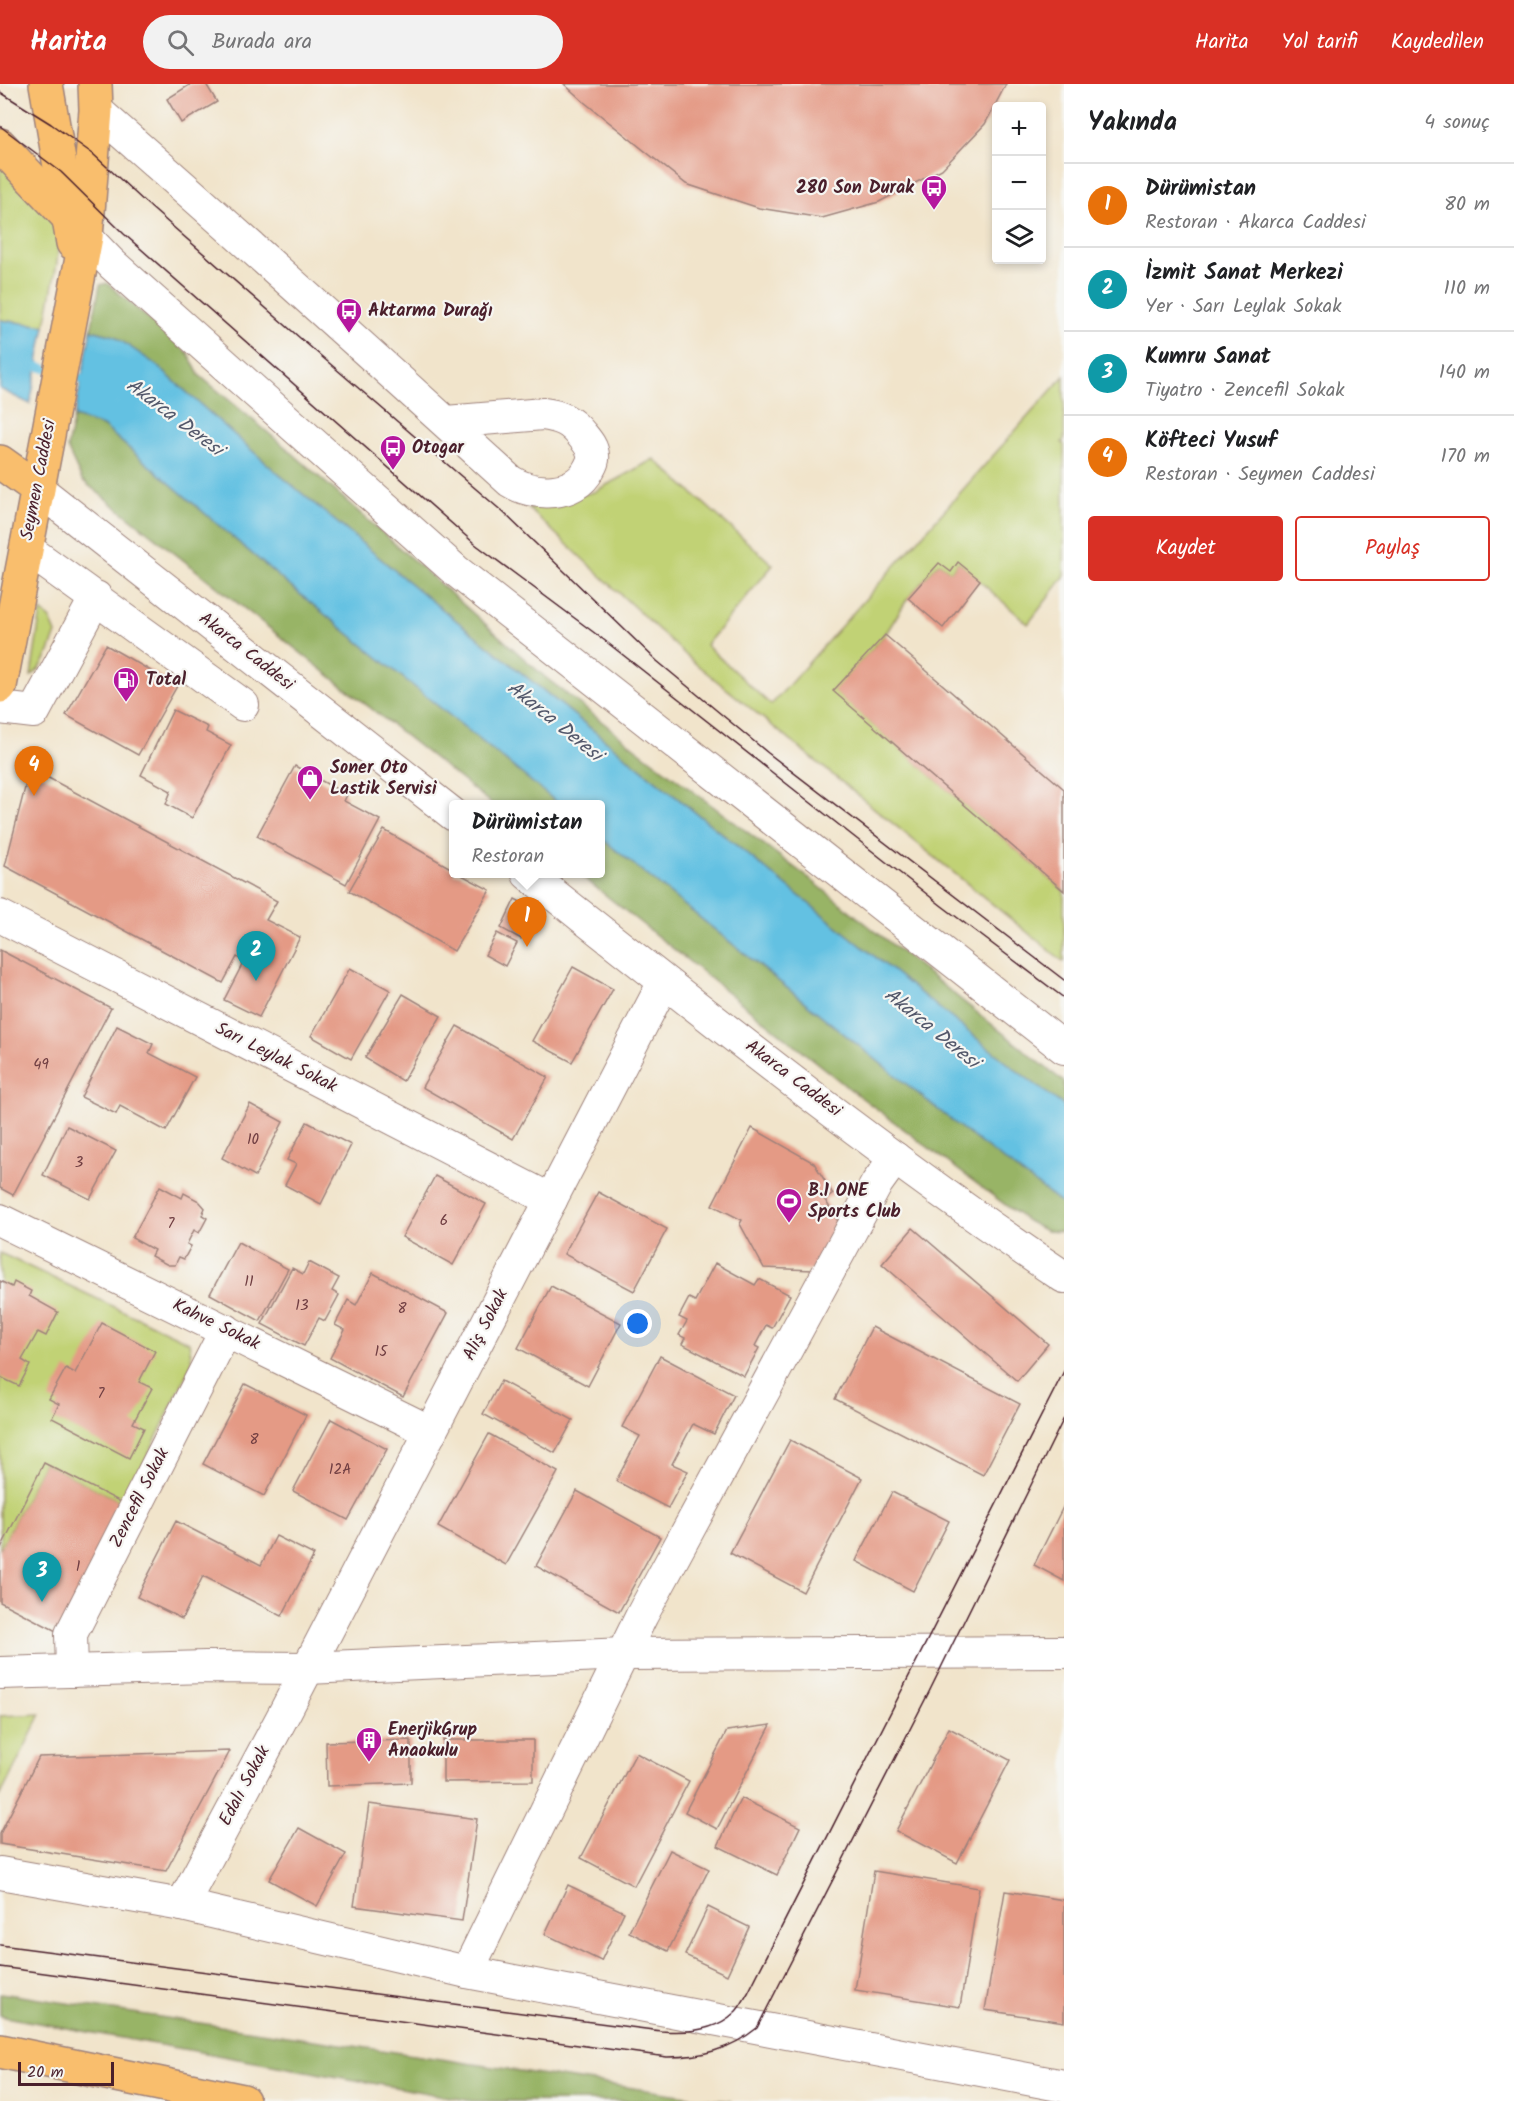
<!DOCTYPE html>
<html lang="tr">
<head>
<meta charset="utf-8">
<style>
  body { margin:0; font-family:Kalam,sans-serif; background:#f2f2f2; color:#202124 }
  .controls { position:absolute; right:18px; top:18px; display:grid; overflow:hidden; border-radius:6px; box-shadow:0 3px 9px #0003 }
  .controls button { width:54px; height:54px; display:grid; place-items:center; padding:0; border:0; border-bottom:2px solid #e0e0e0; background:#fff; color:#202124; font:30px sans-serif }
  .scale { position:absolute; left:18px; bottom:15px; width:96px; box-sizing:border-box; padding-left:6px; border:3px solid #4a1f2b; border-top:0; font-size:16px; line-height:21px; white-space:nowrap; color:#4a1f2b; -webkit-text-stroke:4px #f6f6f2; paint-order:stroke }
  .you { position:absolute; left:638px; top:1240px; width:21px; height:21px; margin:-15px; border:4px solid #fff; border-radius:50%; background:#1a73e8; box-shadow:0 0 0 9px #1a73e833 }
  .badge { display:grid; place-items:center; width:39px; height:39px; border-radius:50%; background:#d93025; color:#fff; font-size:20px; font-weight:700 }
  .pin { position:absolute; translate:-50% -50px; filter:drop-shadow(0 2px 3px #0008) }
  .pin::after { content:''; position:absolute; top:32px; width:21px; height:18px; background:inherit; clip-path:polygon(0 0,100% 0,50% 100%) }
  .popup { position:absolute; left:449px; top:716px; width:156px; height:78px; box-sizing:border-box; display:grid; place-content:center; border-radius:6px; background:#fff; filter:drop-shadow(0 2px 4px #0005); font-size:20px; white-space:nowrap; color:#757577 }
  .popup b { font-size:22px; color:#202124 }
  .popup::after { content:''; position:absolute; left:50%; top:100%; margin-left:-12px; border:12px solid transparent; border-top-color:#fff }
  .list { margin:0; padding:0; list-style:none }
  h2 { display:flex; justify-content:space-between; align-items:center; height:78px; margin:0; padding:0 24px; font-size:26px }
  h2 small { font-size:20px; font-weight:400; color:#757577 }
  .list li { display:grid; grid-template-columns:39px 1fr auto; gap:18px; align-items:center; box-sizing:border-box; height:84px; padding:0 24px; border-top:2px solid #e0e0e0 }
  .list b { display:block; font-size:22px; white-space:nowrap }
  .list p { margin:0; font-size:20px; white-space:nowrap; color:#757577 }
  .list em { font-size:20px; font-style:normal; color:#757577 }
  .actions { display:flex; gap:12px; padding:18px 24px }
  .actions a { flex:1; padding:14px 0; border:2px solid #d93025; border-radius:6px; text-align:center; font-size:21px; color:#d93025 }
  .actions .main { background:#d93025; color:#fff }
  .icon { flex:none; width:33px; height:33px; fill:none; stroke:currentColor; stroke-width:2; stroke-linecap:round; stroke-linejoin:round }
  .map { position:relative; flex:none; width:1064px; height:2017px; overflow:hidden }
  header { display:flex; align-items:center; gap:36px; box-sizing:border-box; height:84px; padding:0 30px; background:#d93025; color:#fff }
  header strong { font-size:28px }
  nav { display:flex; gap:33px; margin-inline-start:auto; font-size:21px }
  .search { width:420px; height:54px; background:#f2f2f2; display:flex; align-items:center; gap:15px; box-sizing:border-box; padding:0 21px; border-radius:33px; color:#757577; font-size:22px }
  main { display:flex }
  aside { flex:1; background:#fff }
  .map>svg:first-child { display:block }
  .green { fill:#c1d275; stroke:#867850; stroke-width:1.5 }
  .forest { fill:#98b466; stroke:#716a48; stroke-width:1.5 }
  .water { fill:#64c1e2; stroke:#577086; stroke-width:1.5 }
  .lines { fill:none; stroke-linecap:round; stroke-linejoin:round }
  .stream { stroke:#64c1e2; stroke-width:9 }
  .building { fill:#e49a85 }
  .minor-casing { stroke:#9e827b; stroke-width:34 }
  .major-casing { stroke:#9e827b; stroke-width:36 }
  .highway-casing { stroke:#9e827b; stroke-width:36 }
  .minor { stroke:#fff; stroke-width:32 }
  .major { stroke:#f9be6d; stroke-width:33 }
  .highway { stroke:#f9be6d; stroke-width:33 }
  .tram { stroke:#4a1f2b; stroke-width:1.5 }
  .labels { text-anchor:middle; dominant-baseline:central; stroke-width:4.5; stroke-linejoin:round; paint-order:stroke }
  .number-label { font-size:15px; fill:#703e42 }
  .poi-label { font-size:18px; font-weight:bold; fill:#4a1f2b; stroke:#f6f6f2; text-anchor:start }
  .street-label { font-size:18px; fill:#4a1f2b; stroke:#f6f6f2 }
  .water-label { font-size:20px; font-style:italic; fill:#53586b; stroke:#f6f6f2 }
</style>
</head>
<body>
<header>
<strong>Harita</strong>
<div class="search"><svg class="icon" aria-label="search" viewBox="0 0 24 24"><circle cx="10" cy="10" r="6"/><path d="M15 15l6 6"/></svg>Burada ara</div>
<nav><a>Harita</a><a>Yol tarifi</a><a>Kaydedilen</a></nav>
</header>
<main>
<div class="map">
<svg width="1064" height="2017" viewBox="0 0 1064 2017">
  <rect width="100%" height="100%" fill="#f6f6f2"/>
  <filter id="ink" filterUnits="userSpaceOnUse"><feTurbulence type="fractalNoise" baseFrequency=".0167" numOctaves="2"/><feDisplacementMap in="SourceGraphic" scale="12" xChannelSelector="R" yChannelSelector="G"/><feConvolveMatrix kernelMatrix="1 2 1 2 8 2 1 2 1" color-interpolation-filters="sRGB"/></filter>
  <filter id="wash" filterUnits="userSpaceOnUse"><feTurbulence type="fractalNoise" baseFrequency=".008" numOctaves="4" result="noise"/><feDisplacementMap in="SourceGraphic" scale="24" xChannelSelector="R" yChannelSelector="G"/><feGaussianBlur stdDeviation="1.35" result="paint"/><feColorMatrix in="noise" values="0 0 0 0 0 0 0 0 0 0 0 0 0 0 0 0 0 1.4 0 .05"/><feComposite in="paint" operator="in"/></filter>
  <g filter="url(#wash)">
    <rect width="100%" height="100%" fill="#f1e4cb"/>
    <g class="green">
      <polygon points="0,75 56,133 59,153 57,179 45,242 0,236"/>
      <polygon points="1064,292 1064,356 1062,358 1064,361 1064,493 1028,540 958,478 951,488 939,479 908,514 885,551 834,607 1064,807 1064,878 691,576 528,424 594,408 654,375 773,481 706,561 771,621"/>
      <path d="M41,527L50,535L56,549C50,565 45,583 31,592Z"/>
      <polygon points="0,1169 189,1258 192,1279 125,1420 44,1379 0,1466"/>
      <polygon points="41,1630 0,1713 0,1632"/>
    </g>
    <g class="forest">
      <polygon points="107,199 188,269 199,291 290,367 545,593 638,666 810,795 1064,998 1064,1022 1016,986 417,505 275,387 155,280 114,252 91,246 100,201"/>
      <polygon points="74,333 103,342 285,498 559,720 492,720 82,396 67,364"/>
      <polygon points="601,754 966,1048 1064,1121 1064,1148 1046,1147 1027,1137 846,1002 579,790 600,790"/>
      <polygon points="0,1909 713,2016 731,2017 472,2017 0,1932"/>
    </g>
    <g class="water">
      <polygon points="0,236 45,242 30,320 0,305"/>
      <polygon points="91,246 114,252 155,280 275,387 417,505 1016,986 1064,1022 1064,1121 966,1048 601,754 600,720 559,720 285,498 103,342 74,333"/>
    </g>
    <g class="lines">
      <polyline class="stream" points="26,279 93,298"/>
    </g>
    <g id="blocks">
      <g class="building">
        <polygon points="191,0 206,0 217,18 181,39 167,15"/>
        <polygon points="564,0 1006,0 985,40 942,85 879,118 822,134 759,124 686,100 584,18"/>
        <polygon points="958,478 980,496 943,544 908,514 939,479 951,488"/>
        <polygon points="885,551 1064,705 1064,807 833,607"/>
        <polygon points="106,561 177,602 138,671 66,631"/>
        <polygon points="173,626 208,643 206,648 231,661 192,734 166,720 171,707 141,691"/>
        <polygon points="295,682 347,711 344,717 380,736 346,800 257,752"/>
        <polygon points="30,684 277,817 266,836 300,853 259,933 224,916 244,877 237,873 223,899 5,782"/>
        <polygon points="384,746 454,786 454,790 460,790 490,806 454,867 349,807"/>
        <polygon points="515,815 536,826 521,855 501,844"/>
        <polygon points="497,849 517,859 505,882 485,871"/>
        <polygon points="0,866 111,924 13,1111 0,1104"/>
        <polygon points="573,883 613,905 572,978 532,957"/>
        <polygon points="350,884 390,906 351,975 311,952"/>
        <polygon points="403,910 441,932 403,997 365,974"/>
        <polygon points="117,942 153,960 149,969 195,993 166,1047 120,1022 116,1030 81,1013"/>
        <polygon points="457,942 548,993 513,1055 422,1003"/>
        <polygon points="250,1020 283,1038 255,1092 222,1074"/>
        <polygon points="307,1038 351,1061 321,1120 285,1101 296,1080 287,1076"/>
        <polygon points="67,1042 116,1067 90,1115 43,1091"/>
        <polygon points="752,1044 814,1079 833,1110 825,1116 838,1137 813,1186 764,1184 740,1140 742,1136 712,1121"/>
        <polygon points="435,1092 486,1120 453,1181 402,1153"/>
        <polygon points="160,1102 182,1114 184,1109 199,1117 205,1124 202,1131 207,1134 199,1149 194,1146 187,1160 191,1162 184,1175 179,1173 175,1181 168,1181 151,1172 154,1166 132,1154"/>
        <polygon points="598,1108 667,1145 634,1207 564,1170"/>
        <polygon points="913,1144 1048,1260 1017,1297 882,1180"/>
        <polygon points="238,1158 288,1185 260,1237 210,1210"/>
        <polygon points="309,1178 339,1194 332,1207 339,1211 325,1237 319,1234 304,1262 262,1240 292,1184 303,1190"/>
        <polygon points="715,1179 755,1201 759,1195 790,1211 772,1244 766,1241 755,1262 759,1264 744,1292 682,1260 685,1254 679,1251 687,1237 679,1233 689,1214 695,1217"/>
        <polygon points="373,1189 448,1229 403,1313 330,1274 345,1246 335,1241 348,1216 356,1221"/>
        <polygon points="0,1197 12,1203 14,1198 31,1207 29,1212 58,1228 46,1252 38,1248 22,1276 30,1281 19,1302 0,1293"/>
        <polygon points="551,1202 621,1239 588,1302 518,1264"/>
        <polygon points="102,1239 155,1267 139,1298 152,1304 133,1339 144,1344 129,1374 52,1334 59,1320 49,1315 66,1284 75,1289"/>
        <polygon points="872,1243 1020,1320 983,1391 835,1315"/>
        <polygon points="660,1272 734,1311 714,1350 693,1340 672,1380 688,1387 668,1424 616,1397 640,1352 622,1343"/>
        <polygon points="501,1297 573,1336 555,1369 483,1330"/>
        <polygon points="245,1300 306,1331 264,1412 203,1380"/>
        <polygon points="331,1335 387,1365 348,1436 293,1407"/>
        <polygon points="489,1350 558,1388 506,1481 438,1443"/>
        <polygon points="790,1356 862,1394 803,1508 730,1469"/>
        <polygon points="44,1379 125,1420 60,1549 0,1518 0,1466"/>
        <polygon points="577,1407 660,1453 619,1528 536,1482"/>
        <polygon points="892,1408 949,1437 913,1507 856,1477"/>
        <polygon points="1064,1421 1064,1497 1034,1481"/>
        <polygon points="176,1437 261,1481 276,1452 314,1471 282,1532 203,1492 182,1535 137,1513"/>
        <polygon points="771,1641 717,1745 685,1728 727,1647"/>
        <polygon points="949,1644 1010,1676 957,1779 896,1747"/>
        <polygon points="411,1656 411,1699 327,1702 326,1658"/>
        <polygon points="443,1656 533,1656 533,1697 443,1698"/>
        <polygon points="230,1667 166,1787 0,1760 0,1750 39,1673"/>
        <polygon points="636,1669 689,1697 634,1802 581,1774"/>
        <polygon points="741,1714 800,1743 777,1791 718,1762"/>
        <polygon points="369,1720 477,1735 462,1837 354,1822"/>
        <polygon points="299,1744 346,1770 317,1822 269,1796"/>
        <polygon points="670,1766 709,1785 668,1867 629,1848"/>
        <polygon points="874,1787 979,1804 960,1923 855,1906"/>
        <polygon points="568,1801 624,1828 601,1877 545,1850"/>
        <polygon points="1005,1807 1064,1816 1064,1938 985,1926"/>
        <polygon points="708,1823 749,1843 727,1891 685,1871"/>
      </g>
    </g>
  </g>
  <g filter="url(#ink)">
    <use href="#blocks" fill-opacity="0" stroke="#9e827b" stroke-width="1.5"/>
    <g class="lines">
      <g class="minor-casing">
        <g id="minor">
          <path d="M96,26C236,148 373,272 510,397C533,412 575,413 589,385C591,381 594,376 593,372C593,364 587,357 582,351C571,337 560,332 543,330L446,338"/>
          <polyline points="86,153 112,180 455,486 1064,964"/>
          <polyline points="38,405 454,731"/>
          <polyline points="27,465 243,621"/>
          <polyline points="0,624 34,628 96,513"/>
          <path d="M528,790C703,928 878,1069 1064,1193"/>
          <polyline points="0,832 551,1116"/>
          <polyline points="0,1136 431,1348"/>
          <polyline points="72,1587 71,1550 226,1246"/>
          <polyline points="0,1589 206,1583 307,1584 624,1570 1064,1568"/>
          <polyline points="0,1789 182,1821 467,1888 1064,2002"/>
          <polyline points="182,1821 285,1628 664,898"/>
          <polyline points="467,1888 642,1531 877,1099 895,1074"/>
        </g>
      </g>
      <g class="major-casing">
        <g id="major">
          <polyline points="46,0 73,159"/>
          <polyline points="0,61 71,136"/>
          <polyline points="0,378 38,405"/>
          <polyline points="0,602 86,153 96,26 95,0"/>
        </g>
      </g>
      <g class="highway-casing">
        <polyline id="highway" points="0,1967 243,2017"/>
      </g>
      <use href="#minor" class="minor"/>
      <use href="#major" class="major"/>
      <use href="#highway" class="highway"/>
      <g class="tram">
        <polyline points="0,8 51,40 93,70 147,120 300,254 504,429 657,577 768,669 1064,896"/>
        <polyline points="0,42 61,88 124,150 475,460 604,556 942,822 1064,914"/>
        <path d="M0,1861L661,1947C686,1949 715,1947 734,1929C740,1924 744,1915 748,1909L1064,1287"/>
        <path d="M0,1883L667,1973C701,1973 730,1966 757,1944L929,1608L1064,1334"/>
      </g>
    </g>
  </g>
  <defs>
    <g id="bus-pin" transform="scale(1.35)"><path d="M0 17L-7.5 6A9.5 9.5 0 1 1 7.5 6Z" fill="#b5179e" stroke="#f6f6f2"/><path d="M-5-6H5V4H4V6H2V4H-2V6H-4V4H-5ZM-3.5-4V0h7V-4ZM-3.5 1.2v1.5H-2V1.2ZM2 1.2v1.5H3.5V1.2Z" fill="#fff"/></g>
    <g id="fuel-pin" transform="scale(1.35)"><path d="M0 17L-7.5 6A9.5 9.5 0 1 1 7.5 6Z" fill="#b5179e" stroke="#f6f6f2"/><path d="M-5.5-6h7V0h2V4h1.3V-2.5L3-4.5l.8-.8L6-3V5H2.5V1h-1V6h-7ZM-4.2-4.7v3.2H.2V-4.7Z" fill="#fff"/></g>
    <g id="shop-pin" transform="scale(1.35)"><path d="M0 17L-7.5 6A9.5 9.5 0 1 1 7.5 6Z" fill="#b5179e" stroke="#f6f6f2"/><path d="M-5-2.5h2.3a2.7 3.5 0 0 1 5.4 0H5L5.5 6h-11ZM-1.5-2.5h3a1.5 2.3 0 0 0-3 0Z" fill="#fff"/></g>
    <g id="stadium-pin" transform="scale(1.35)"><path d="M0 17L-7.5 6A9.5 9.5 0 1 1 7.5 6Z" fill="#b5179e" stroke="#f6f6f2"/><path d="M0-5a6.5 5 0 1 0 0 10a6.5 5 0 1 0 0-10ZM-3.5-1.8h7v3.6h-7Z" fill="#fff"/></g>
    <g id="building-pin" transform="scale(1.35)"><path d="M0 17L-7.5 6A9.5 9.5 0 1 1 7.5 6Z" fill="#b5179e" stroke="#f6f6f2"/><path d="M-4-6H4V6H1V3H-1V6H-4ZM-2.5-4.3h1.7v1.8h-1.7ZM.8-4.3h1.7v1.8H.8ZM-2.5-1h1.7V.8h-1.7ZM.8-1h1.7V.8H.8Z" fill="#fff"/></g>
  </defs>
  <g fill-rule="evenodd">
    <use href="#bus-pin" x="934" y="104"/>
    <use href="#bus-pin" x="349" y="227"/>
    <use href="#bus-pin" x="393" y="364"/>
    <use href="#fuel-pin" x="126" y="596"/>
    <use href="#shop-pin" x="310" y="694"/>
    <use href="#stadium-pin" x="789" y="1117"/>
    <use href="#building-pin" x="369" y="1656"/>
  </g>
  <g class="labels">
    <g class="number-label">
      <text x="41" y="981">49</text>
      <text x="253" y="1056">10</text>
      <text x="79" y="1079">3</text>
      <text x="444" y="1137">6</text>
      <text x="171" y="1140">7</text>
      <text x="249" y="1198">11</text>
      <text x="302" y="1222">13</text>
      <text x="402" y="1225">8</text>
      <text x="381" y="1268">15</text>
      <text x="101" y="1310">7</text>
      <text x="254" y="1356">8</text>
      <text x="340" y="1386">12A</text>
      <text x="78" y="1483">1</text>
    </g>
    <g class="poi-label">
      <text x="914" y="104" text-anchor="end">280 Son Durak</text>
      <text x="368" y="227">Aktarma Durağı</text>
      <text x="412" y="364">Otogar</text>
      <text x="146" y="596">Total</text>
      <text x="330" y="684">Soner Oto<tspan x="330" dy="21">Lastik Servisi</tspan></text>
      <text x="808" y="1107">B.1 ONE<tspan x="808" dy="21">Sports Club</tspan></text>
      <text x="388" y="1646">EnerjikGrup<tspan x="388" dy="21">Anaokulu</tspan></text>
    </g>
    <g class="street-label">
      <text transform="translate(39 396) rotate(-79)">Seymen Caddesi</text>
      <text transform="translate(246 568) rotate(38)">Akarca Caddesi</text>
      <text transform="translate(276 974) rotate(27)">Sarı Leylak Sokak</text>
      <text transform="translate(793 995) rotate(37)">Akarca Caddesi</text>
      <text transform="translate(216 1241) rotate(26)">Kahve Sokak</text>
      <text transform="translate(486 1241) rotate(-63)">Aliş Sokak</text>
      <text transform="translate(140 1414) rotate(-63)">Zencefil Sokak</text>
      <text transform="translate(245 1702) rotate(-62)">Edalı Sokak</text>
    </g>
    <g class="water-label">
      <text transform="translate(174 334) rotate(37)">Akarca Deresi</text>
      <text transform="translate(554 638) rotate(39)">Akarca Deresi</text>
      <text transform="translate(931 945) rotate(39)">Akarca Deresi</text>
    </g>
  </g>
</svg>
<div class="controls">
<button>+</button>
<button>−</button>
<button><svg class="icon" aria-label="layers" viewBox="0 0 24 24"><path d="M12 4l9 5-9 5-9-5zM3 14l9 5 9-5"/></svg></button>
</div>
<div class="scale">20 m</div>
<div class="you"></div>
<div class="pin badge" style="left:527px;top:863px;background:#e8710a">1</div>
<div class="popup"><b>Dürümistan</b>Restoran</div>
<div class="pin badge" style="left:256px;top:897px;background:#0f9aa8">2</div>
<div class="pin badge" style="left:42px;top:1518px;background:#0f9aa8">3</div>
<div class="pin badge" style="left:34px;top:712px;background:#e8710a">4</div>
</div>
<aside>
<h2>Yakında<small>4 sonuç</small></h2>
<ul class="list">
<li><span class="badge" style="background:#e8710a">1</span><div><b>Dürümistan</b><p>Restoran · Akarca Caddesi</p></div><em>80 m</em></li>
<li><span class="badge" style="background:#0f9aa8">2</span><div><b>İzmit Sanat Merkezi</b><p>Yer · Sarı Leylak Sokak</p></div><em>110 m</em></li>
<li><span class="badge" style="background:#0f9aa8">3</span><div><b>Kumru Sanat</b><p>Tiyatro · Zencefil Sokak</p></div><em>140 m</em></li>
<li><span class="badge" style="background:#e8710a">4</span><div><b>Köfteci Yusuf</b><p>Restoran · Seymen Caddesi</p></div><em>170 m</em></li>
</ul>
<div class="actions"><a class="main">Kaydet</a><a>Paylaş</a></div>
</aside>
</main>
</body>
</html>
